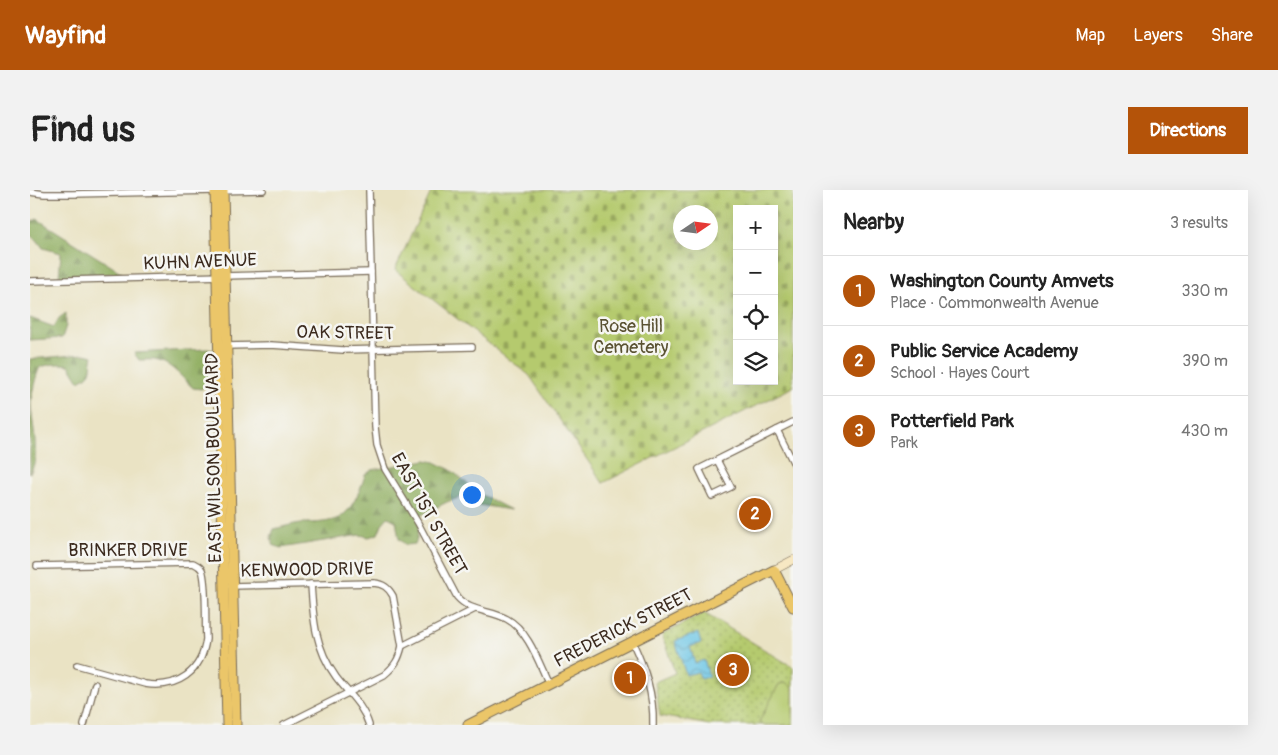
<!DOCTYPE html>
<html lang="en">
<head>
<meta charset="utf-8">
<style>
  body { margin:0; font-family:Pangolin,sans-serif; background:#f2f2f2; color:#222 }
  .controls { position:absolute; right:15px; top:15px; display:grid; overflow:hidden; border-radius:0px; box-shadow:0 5px 20px #0002 }
  .controls button { width:45px; height:45px; display:grid; place-items:center; padding:0; border:0; border-bottom:1px solid #e0e0e0; background:#fff; color:#222; font:25px sans-serif }
  .compass { position:absolute; left:643px; top:15px; width:45px; height:45px; border-radius:50%; background:#fff; box-shadow:0 5px 20px #0002; rotate:77deg }
  .you { position:absolute; left:441px; top:304px; width:18px; height:18px; margin:-12px; border:4px solid #fff; border-radius:50%; background:#1a73e8; box-shadow:0 0 0 8px #1a73e833 }
  .badge { display:grid; place-items:center; width:32px; height:32px; border-radius:50%; background:#b45309; color:#fff; font-size:16px; font-weight:700 }
  .pin { position:absolute; translate:-50% -50%; border:2px solid #fff; box-shadow:0 1px 5px #0006 }
  .list { margin:0; padding:0; list-style:none }
  h2 { display:flex; justify-content:space-between; align-items:center; height:65px; margin:0; padding:0 20px; font-size:21px }
  h2 small { font-size:16px; font-weight:400; color:#767676 }
  .list li { display:grid; grid-template-columns:32px 1fr auto; gap:15px; align-items:center; box-sizing:border-box; height:70px; padding:0 20px; border-top:1px solid #e0e0e0 }
  .list b { display:block; font-size:19px; white-space:nowrap }
  .list p { margin:0; font-size:16px; white-space:nowrap; color:#767676 }
  .list em { font-size:16px; font-style:normal; color:#767676 }
  .icon { flex:none; width:28px; height:28px; fill:none; stroke:currentColor; stroke-width:2; stroke-linecap:round; stroke-linejoin:round }
  .map { position:relative; flex:none; width:763px; height:535px; overflow:hidden; border-radius:0px }
  header { display:flex; align-items:center; gap:30px; box-sizing:border-box; height:70px; padding:0 25px; background:#b45309; color:#fff }
  header strong { font-size:24px }
  nav { display:flex; gap:28px; margin-inline-start:auto; font-size:18px }
  .intro { display:flex; align-items:center; justify-content:space-between; box-sizing:border-box; height:120px; padding:0 30px }
  h1 { margin:0; font-size:35px }
  .button { padding:12px 22px; border-radius:0px; background:#b45309; color:#fff; font-size:18px; font-weight:700 }
  main { display:flex; gap:30px; padding:0 30px }
  aside { flex:1; background:#fff; border-radius:0px; box-shadow:0 5px 20px #0002 }
  .map>svg:first-child { display:block }
  .forest { fill:url(#forest-firs); stroke:#666c40 }
  .cemetery { fill:url(#cemetery-stones); stroke:#787a46; fill-rule:evenodd }
  .park { fill:url(#park-dots); stroke:#787a46 }
  .pitch { fill:#b5ca6e; stroke:#787a46 }
  .water { fill:url(#water-waves); stroke:#517782 }
  .lines { fill:none; stroke-linecap:round; stroke-linejoin:round }
  .minor-casing { stroke:#786b58; stroke-width:8 }
  .secondary-casing { stroke:#786b58; stroke-width:9 }
  .primary-casing { stroke:#786b58; stroke-width:11 }
  .minor { stroke:#fff; stroke-width:5.5 }
  .secondary { stroke:#f7e8c3; stroke-width:8 }
  .primary { stroke:#ebc669; stroke-width:9 }
  .labels { text-anchor:middle; dominant-baseline:central; stroke-width:5; stroke-linejoin:round; paint-order:stroke }
  .street-label { font-size:18px; fill:#3b2a1e; stroke:#f6f6f2 }
  .park-label { font-size:18px; fill:#5a5232; stroke:#f6f6f2 }
</style>
</head>
<body>
<header>
<strong>Wayfind</strong>
<nav><a>Map</a><a>Layers</a><a>Share</a></nav>
</header>
<div class="intro"><h1>Find us</h1><a class="button">Directions</a></div>
<main>
<div class="map">
<svg width="763" height="535" viewBox="0 0 763 535">
  <defs>
    <pattern id="forest-firs" width="22" height="20" patternUnits="userSpaceOnUse" patternTransform="scale(1.25)"><rect width="22" height="20" fill="#90ae61"/><path d="M5 1l3.5 6h-7zM16 11l3.5 6h-7z" fill="#778e4f"/></pattern>
    <pattern id="cemetery-stones" width="16" height="16" patternUnits="userSpaceOnUse" patternTransform="scale(1.25)"><rect width="16" height="16" fill="#b5ca6e"/><path d="M2 7V4a2 2 0 0 1 4 0v3zM10 15v-3a2 2 0 0 1 4 0v3z" fill="#94a45a"/></pattern>
    <pattern id="park-dots" width="8" height="8" patternUnits="userSpaceOnUse" patternTransform="scale(1.25)"><rect width="8" height="8" fill="#b5ca6e"/><path d="M2 2h.1M6 6h.1" fill="none" stroke="#94a45a" stroke-width="1.8" stroke-linecap="round"/></pattern>
    <pattern id="water-waves" width="16" height="10" patternUnits="userSpaceOnUse" patternTransform="scale(1.25)"><rect width="16" height="10" fill="#67c4e5"/><path d="M0 5q4-4 8 0t8 0" fill="none" stroke="#569fb9"/></pattern>
  </defs>
  <rect width="100%" height="100%" fill="#f6f6f2"/>
  <filter id="ink" filterUnits="userSpaceOnUse"><feTurbulence type="fractalNoise" baseFrequency=".02" numOctaves="2"/><feDisplacementMap in="SourceGraphic" scale="10" xChannelSelector="R" yChannelSelector="G"/><feConvolveMatrix kernelMatrix="1 2 1 2 8 2 1 2 1" color-interpolation-filters="sRGB"/></filter>
  <filter id="wash" filterUnits="userSpaceOnUse"><feTurbulence type="fractalNoise" baseFrequency=".0096" numOctaves="4" result="noise"/><feDisplacementMap in="SourceGraphic" scale="20" xChannelSelector="R" yChannelSelector="G"/><feGaussianBlur stdDeviation="1.12" result="paint"/><feColorMatrix in="noise" values="0 0 0 0 0 0 0 0 0 0 0 0 0 0 0 0 0 1.4 0 .05"/><feComposite in="paint" operator="in"/></filter>
  <g filter="url(#wash)">
    <rect width="100%" height="100%" fill="#eae3c4"/>
    <g class="forest">
      <polygon points="7,29 92,83 29,87 31,63 13,58 8,51 0,44 0,33"/>
      <polygon points="36,123 36,136 32,148 0,150 0,128 24,137 29,128"/>
      <path d="M177,159L185,160C183,176 183,187 172,199L163,198C153,189 143,175 129,171C123,169 116,170 109,170L104,163Z"/>
      <path d="M54,164L63,166C59,180 65,183 49,191L39,175C29,173 21,174 10,177C6,184 1,206 1,215C2,234 11,267 0,283V169Z"/>
      <path d="M396,270L405,272L421,280L450,304L481,320L449,315L434,306L417,312L391,325L387,348L385,354L376,355L369,349L366,331L358,327L352,334L348,344L339,347L330,345L251,358L243,355L241,347L244,339C253,337 262,334 271,333C282,333 295,333 306,329C321,324 331,299 335,285L342,280Z"/>
    </g>
    <path class="cemetery" d="M402,0H763V197L573,293L499,185L365,80ZM707,19H744V191H707ZM650,22H680V52H650Z"/>
    <polygon class="park" points="674,423 763,477 763,535 680,535 630,526 625,492 645,483 632,445"/>
    <polygon class="pitch" points="757,493 763,498 763,535 733,535 729,532 749,494"/>
    <polygon class="water" points="668,443 671,453 660,457 665,473 674,470 679,486 671,489 668,482 656,485 645,451"/>
  </g>
  <g filter="url(#ink)">
    <g class="lines">
      <g class="minor-casing">
        <g id="minor">
          <path d="M339,0L345,237L347,255L355,279L388,333L427,407C440,422 460,420 477,429C498,440 509,473 519,494"/>
          <polyline points="0,2 14,4 42,4 233,0"/>
          <polyline points="0,91 341,82"/>
          <polyline points="195,156 241,155 313,160 442,157"/>
          <polyline points="747,240 763,272"/>
          <polyline points="687,270 701,297 682,306 669,279 763,232"/>
          <path d="M7,376L163,373C167,375 170,376 172,380C177,392 175,434 176,449C172,482 147,499 115,494L47,475"/>
          <path d="M281,394C283,428 285,458 306,487C318,503 333,515 339,535"/>
          <path d="M201,396L344,393C353,394 358,397 363,406L372,456"/>
          <path d="M602,451C615,479 624,504 623,535"/>
          <polyline points="54,535 65,494"/>
          <path d="M254,535L354,485C365,476 369,469 372,456L445,419"/>
        </g>
      </g>
      <g class="secondary-casing">
        <polyline id="secondary" points="744,380 763,370"/>
      </g>
      <g class="primary-casing">
        <g id="primary">
          <polyline points="185,0 197,535"/>
          <polyline points="193,0 206,535"/>
          <polyline points="438,535 744,380 763,417"/>
        </g>
      </g>
      <use href="#minor" class="minor"/>
      <use href="#secondary" class="secondary"/>
      <use href="#primary" class="primary"/>
    </g>
  </g>
  <g class="labels">
    <g class="street-label">
      <text transform="translate(170 72) rotate(-2)">KUHN AVENUE</text>
      <text transform="translate(315 143) rotate(1)">OAK STREET</text>
      <text transform="translate(184 268) rotate(-91)">EAST WILSON BOULEVARD</text>
      <text transform="translate(399 324) rotate(61)">EAST 1ST STREET</text>
      <text x="98" y="360">BRINKER DRIVE</text>
      <text transform="translate(277 380) rotate(-1)">KENWOOD DRIVE</text>
      <text transform="translate(593 438) rotate(-27)">FREDERICK STREET</text>
    </g>
    <g class="park-label">
      <text x="601" y="136">Rose Hill<tspan x="601" dy="21">Cemetery</tspan></text>
    </g>
  </g>
</svg>
<div class="controls">
<button>+</button>
<button>−</button>
<button><svg class="icon" aria-label="locate" viewBox="0 0 24 24"><circle cx="12" cy="12" r="6"/><path d="M12 2v4M12 18v4M2 12h4M18 12h4"/></svg></button>
<button><svg class="icon" aria-label="layers" viewBox="0 0 24 24"><path d="M12 4l9 5-9 5-9-5zM3 14l9 5 9-5"/></svg></button>
</div>
<svg class="compass" viewBox="-18 -18 36 36"><path d="M0-13l5 13h-10z" fill="#e53935"/><path d="M0 13l5-13h-10z" fill="#767676"/></svg>
<div class="you"></div>
<div class="pin badge" style="left:600px;top:488px">1</div>
<div class="pin badge" style="left:725px;top:324px">2</div>
<div class="pin badge" style="left:703px;top:480px">3</div>
</div>
<aside>
<h2>Nearby<small>3 results</small></h2>
<ul class="list">
<li><span class="badge">1</span><div><b>Washington County Amvets</b><p>Place · Commonwealth Avenue</p></div><em>330 m</em></li>
<li><span class="badge">2</span><div><b>Public Service Academy</b><p>School · Hayes Court</p></div><em>390 m</em></li>
<li><span class="badge">3</span><div><b>Potterfield Park</b><p>Park</p></div><em>430 m</em></li>
</ul>
</aside>
</main>
</body>
</html>
